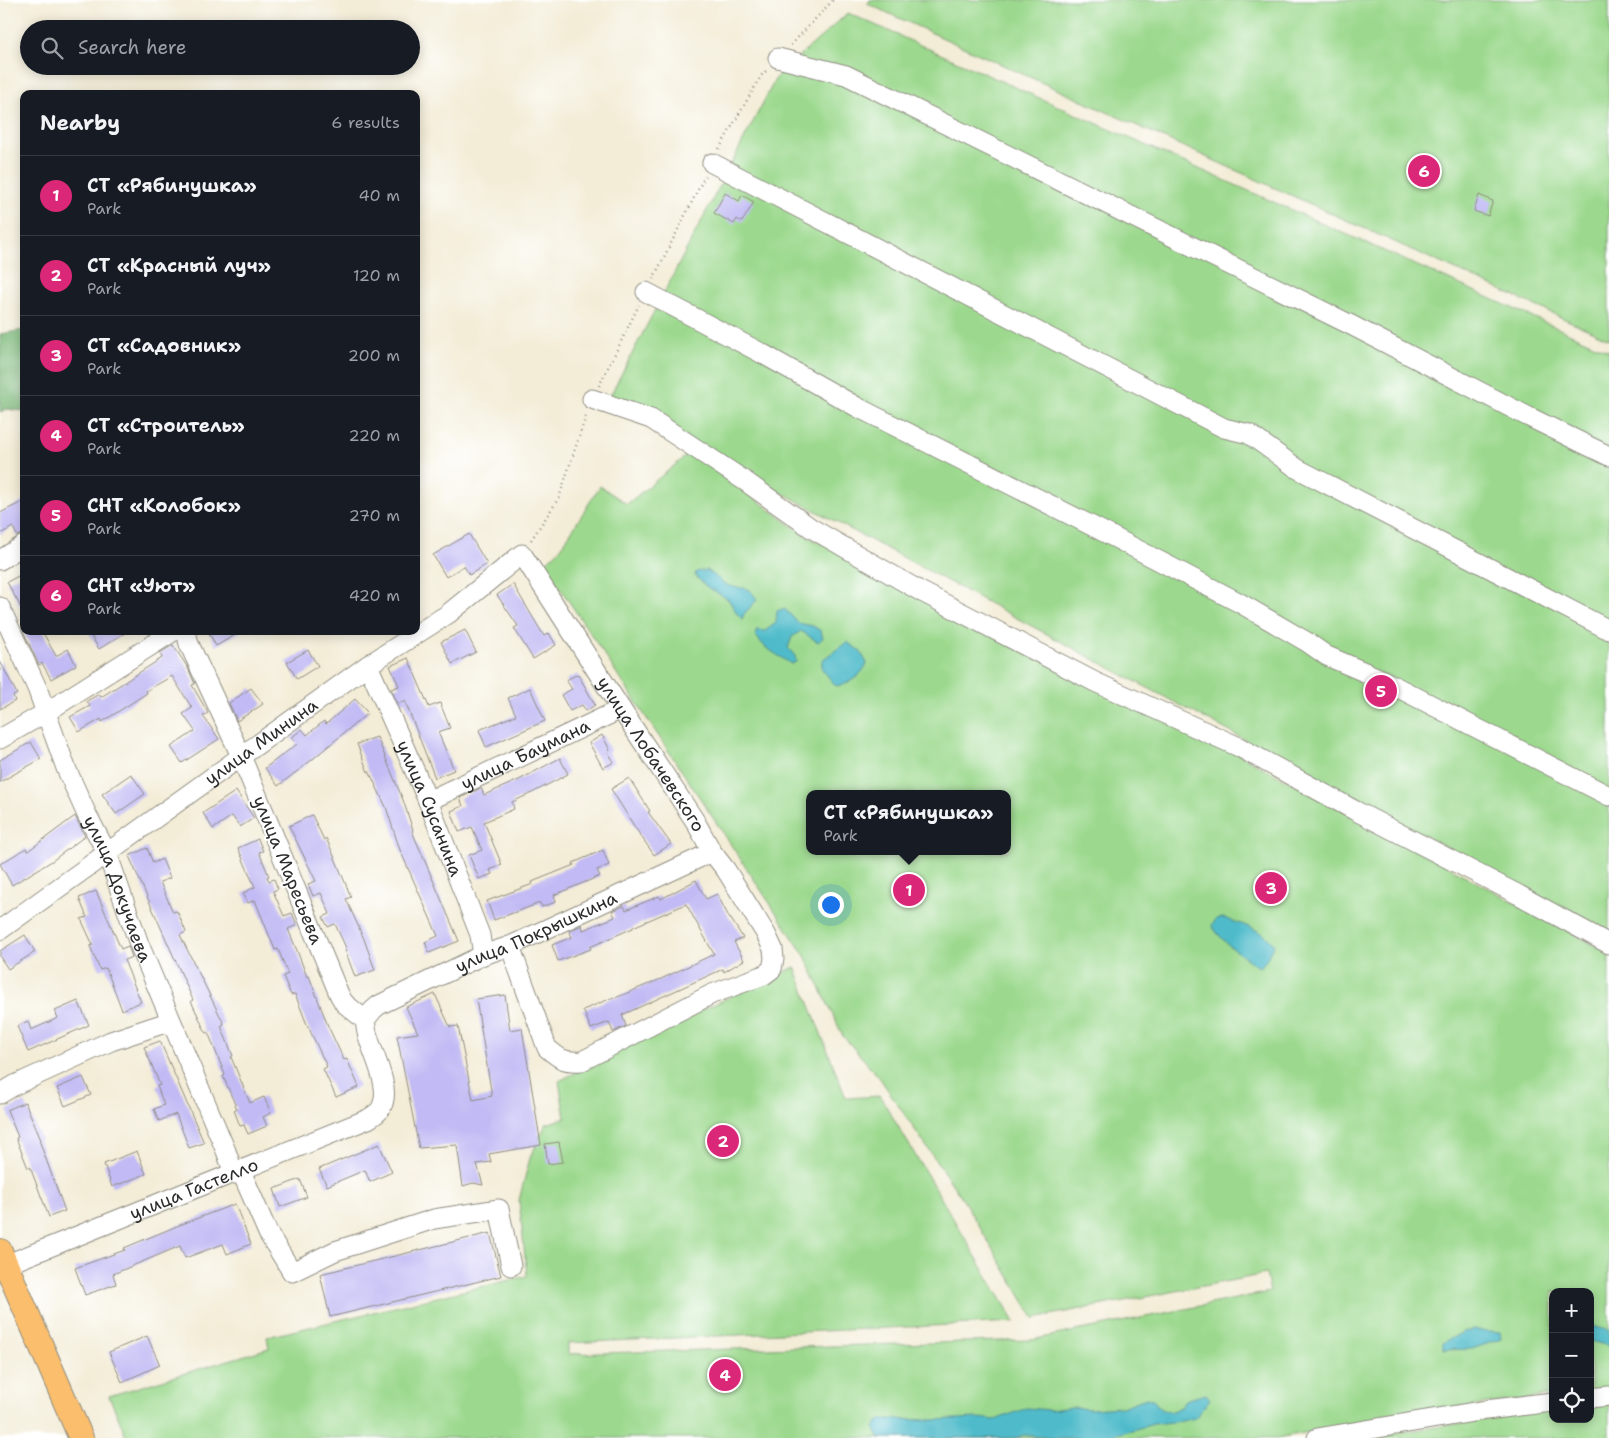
<!DOCTYPE html>
<html lang="en">
<head>
<meta charset="utf-8">
<style>
  body { margin:0; font-family:"Shantell Sans",sans-serif; background:#20242c; color:#f1f3f6 }
  .controls { position:absolute; right:15px; bottom:15px; display:grid; overflow:hidden; border-radius:10px; box-shadow:0 2px 12px #0003 }
  .controls button { width:45px; height:45px; display:grid; place-items:center; padding:0; border:0; border-bottom:1px solid #363941; background:#171b24; color:#f1f3f6; font:25px sans-serif }
  .you { position:absolute; left:830px; top:904px; width:18px; height:18px; margin:-12px; border:4px solid #fff; border-radius:50%; background:#1a73e8; box-shadow:0 0 0 8px #1a73e833 }
  .badge { display:grid; place-items:center; width:32px; height:32px; border-radius:50%; background:#db2777; color:#fff; font-size:16px; font-weight:700 }
  .pin { position:absolute; translate:-50% -50%; border:2px solid #fff; box-shadow:0 1px 5px #0006 }
  .popup { position:absolute; left:806px; top:790px; width:205px; height:65px; box-sizing:border-box; display:grid; place-content:center; border-radius:10px; background:#171b24; filter:drop-shadow(0 1px 4px #0005); font-size:16px; white-space:nowrap; color:#9ea1a6 }
  .popup b { font-size:19px; color:#f1f3f6 }
  .popup::after { content:''; position:absolute; left:50%; top:100%; margin-left:-10px; border:10px solid transparent; border-top-color:#171b24 }
  .list { margin:0; padding:0; list-style:none }
  h2 { display:flex; justify-content:space-between; align-items:center; height:65px; margin:0; padding:0 20px; font-size:21px }
  h2 small { font-size:16px; font-weight:400; color:#9ea1a6 }
  .list li { display:grid; grid-template-columns:32px 1fr auto; gap:15px; align-items:center; box-sizing:border-box; height:80px; padding:0 20px; border-top:1px solid #363941 }
  .list b { display:block; font-size:19px; white-space:nowrap }
  .list p { margin:0; font-size:16px; white-space:nowrap; color:#9ea1a6 }
  .list em { font-size:16px; font-style:normal; color:#9ea1a6 }
  .icon { flex:none; width:28px; height:28px; fill:none; stroke:currentColor; stroke-width:2; stroke-linecap:round; stroke-linejoin:round }
  .map { position:relative; flex:none; width:1609px; height:1438px; overflow:hidden }
  .search { position:absolute; background:#171b24; box-shadow:0 2px 12px #0003; left:20px; top:20px; width:400px; height:55px; display:flex; align-items:center; gap:12px; box-sizing:border-box; padding:0 18px; border-radius:28px; color:#9ea1a6; font-size:19px }
  .panel { position:absolute; background:#171b24; box-shadow:0 2px 12px #0003; left:20px; top:90px; width:400px; height:545px; border-radius:10px }
  .map>svg:first-child { display:block }
  .green { fill:#9cd98e; stroke:#64825c; fill-rule:evenodd }
  .forest { fill:#7db979; stroke:#547252 }
  .water { fill:#4fbbca; stroke:#3d737a }
  .building { fill:#c1baf4 }
  .lines { fill:none; stroke-linecap:round; stroke-linejoin:round }
  .minor-casing { stroke:#8f8c80; stroke-width:21 }
  .major-casing { stroke:#8f8c80; stroke-width:26 }
  .path { stroke:#8f8c80; stroke-width:2.5; stroke-dasharray:1 4; stroke-linecap:butt }
  .minor { stroke:#fff; stroke-width:19 }
  .major { stroke:#fabe6d; stroke-width:24 }
  .labels { text-anchor:middle; dominant-baseline:central; stroke-width:4; stroke-linejoin:round; paint-order:stroke }
  .street-label { font-size:18px; fill:#2b2b2b; stroke:#fff }
</style>
</head>
<body>
<div class="map">
<svg width="1609" height="1438" viewBox="0 0 1609 1438">
  <rect width="100%" height="100%" fill="#fff"/>
  <filter id="ink" filterUnits="userSpaceOnUse"><feTurbulence type="fractalNoise" baseFrequency=".02" numOctaves="2"/><feDisplacementMap in="SourceGraphic" scale="10" xChannelSelector="R" yChannelSelector="G"/><feConvolveMatrix kernelMatrix="1 2 1 2 8 2 1 2 1" color-interpolation-filters="sRGB"/></filter>
  <filter id="wash" filterUnits="userSpaceOnUse"><feTurbulence type="fractalNoise" baseFrequency=".0096" numOctaves="4" result="noise"/><feDisplacementMap in="SourceGraphic" scale="20" xChannelSelector="R" yChannelSelector="G"/><feGaussianBlur stdDeviation="1.12" result="paint"/><feColorMatrix in="noise" values="0 0 0 0 0 0 0 0 0 0 0 0 0 0 0 0 0 1.4 0 .05"/><feComposite in="paint" operator="in"/></filter>
  <g filter="url(#wash)">
    <rect width="100%" height="100%" fill="#f3ecd6"/>
    <g class="green">
      <polygon points="870,0 1609,0 1609,339 868,4"/>
      <polygon points="848,13 1609,351 1609,934 696,447 610,396 777,76"/>
      <path d="M691,452L806,536L1236,753L1609,953V1389L1590,1391V1292H1553V1395L1372,1420L1277,1438H127L109,1396L269,1348L267,1337L527,1276L519,1200L530,1158L546,1124L565,1118L559,1081L682,1019L795,967L846,1098L880,1096L1015,1322L568,1343V1354L1031,1340L1270,1292L1266,1274L1034,1318L965,1203L879,1077L843,1036L805,956L544,564L561,548L600,486L627,504ZM810,794H1008V851H810Z"/>
      <polygon points="1609,1404 1609,1438 1360,1438 1553,1410 1553,1419 1590,1419 1590,1406"/>
    </g>
    <polygon class="forest" points="24,330 24,411 6,409 0,412 0,334"/>
    <g class="water">
      <path d="M707,570C713,574 720,581 727,585C739,591 748,582 757,600L744,614L742,619L738,615L728,599L707,587L695,576L696,572Z"/>
      <polygon points="782,609 786,610 798,623 813,626 821,631 823,638 818,642 801,631 792,637 788,648 795,656 796,662 791,664 765,647 755,635 757,630 765,631 776,623 777,611"/>
      <path d="M847,642L860,651L867,663C863,675 848,685 836,686L822,669V660Z"/>
      <path d="M1224,918C1242,925 1264,929 1274,945C1268,954 1268,961 1259,967C1241,955 1224,944 1212,926L1216,919Z"/>
      <polygon points="1590,1325 1609,1331 1609,1346 1590,1341"/>
      <polygon points="1475,1330 1500,1332 1501,1339 1472,1349 1443,1350 1443,1343 1463,1332"/>
      <polygon points="1206,1394 1210,1399 1195,1418 1182,1421 1154,1424 1117,1434 1096,1438 1050,1438 1024,1435 1015,1438 880,1438 874,1428 878,1422 883,1419 933,1420 979,1418 995,1420 1027,1408 1050,1410 1072,1407 1090,1409 1122,1407 1146,1398 1153,1399 1160,1409 1170,1412 1182,1406 1185,1400"/>
    </g>
    <g id="blocks">
      <g class="building">
        <polygon points="725,193 739,201 742,195 754,202 742,222 737,219 734,224 714,213"/>
        <polygon points="1479,195 1493,201 1488,216 1474,211"/>
        <polygon points="24,501 24,534 17,536 13,527 0,534 0,513"/>
        <polygon points="469,534 487,564 469,575 464,566 446,577 433,555"/>
        <polygon points="24,573 24,613 7,582"/>
        <polygon points="513,584 544,636 549,633 556,645 533,659 514,628 518,626 497,595"/>
        <polygon points="465,630 476,652 452,664 441,642"/>
        <polygon points="23,631 42,631 56,656 68,649 76,665 51,679 42,663 39,665"/>
        <polygon points="88,631 128,631 99,649"/>
        <polygon points="208,631 242,631 216,646"/>
        <polygon points="173,645 188,668 195,684 192,685 208,713 203,716 219,739 182,763 171,747 195,731 183,714 192,708 172,676 146,691 147,693 102,722 101,719 79,732 70,717 90,706 87,701 99,694 101,697 162,658 160,653"/>
        <polygon points="308,650 318,666 297,679 287,662"/>
        <polygon points="408,658 429,707 440,703 450,728 438,732 454,770 435,778 405,701 398,704 391,689 399,686 390,666"/>
        <polygon points="0,661 17,694 13,696 15,701 0,709"/>
        <polygon points="578,674 595,705 586,711 582,705 570,711 561,695 572,689 566,680"/>
        <polygon points="251,688 263,704 237,721 229,703"/>
        <polygon points="530,688 545,721 486,747 479,730 516,715 508,698"/>
        <polygon points="355,699 368,713 308,763 278,786 265,768 297,744 291,738 302,729 307,735 324,721 326,724"/>
        <polygon points="602,735 610,750 608,752 614,762 603,768 589,743"/>
        <polygon points="377,737 403,800 413,830 412,831 459,941 429,953 425,942 438,936 400,850 386,807 369,771 368,772 357,744"/>
        <polygon points="31,742 41,759 0,782 0,760"/>
        <polygon points="560,758 568,774 532,793 512,802 514,809 484,822 502,865 490,870 492,874 479,879 469,855 482,850 472,827 459,832 451,811 463,806 460,798 481,788 484,795 519,780"/>
        <polygon points="131,774 145,794 116,814 102,794"/>
        <polygon points="629,778 650,811 648,812 671,844 654,855 636,829 611,789"/>
        <polygon points="236,791 254,818 240,827 232,816 213,829 203,813"/>
        <polygon points="312,815 324,840 326,838 335,858 351,897 346,899 364,939 375,970 355,977 345,950 347,950 335,924 328,927 323,917 330,914 321,893 313,896 308,884 316,881 289,826"/>
        <polygon points="75,816 85,836 52,861 12,885 0,864 26,848 28,851"/>
        <polygon points="258,839 263,851 259,852 269,876 267,877 269,881 274,879 278,889 273,891 284,916 292,913 297,925 288,929 298,953 307,977 309,976 328,1026 344,1060 347,1059 359,1087 336,1097 323,1069 327,1067 306,1022 295,994 291,995 283,976 288,974 278,949 275,950 255,900 248,903 243,893 255,887 238,848"/>
        <polygon points="147,848 153,863 162,859 170,878 160,882 173,912 177,911 186,932 180,935 224,1024 221,1026 233,1056 231,1057 250,1103 264,1097 271,1113 263,1117 267,1126 248,1134 244,1125 240,1126 234,1110 237,1109 223,1076 225,1075 208,1032 206,1033 191,1001 193,1000 129,856"/>
        <polygon points="603,850 609,865 597,870 600,876 554,895 556,902 542,907 540,903 494,920 487,901 533,884 532,882 574,865 573,863"/>
        <polygon points="696,880 706,899 717,894 730,919 731,919 743,938 734,942 744,960 724,972 723,969 622,1015 626,1026 615,1031 613,1032 609,1022 591,1029 583,1010 614,997 615,998 661,979 714,954 686,904 633,927 633,928 590,947 591,949 558,961 552,945 572,937 569,931 582,925 583,930 615,917 612,911 624,906 626,910 659,896 661,899"/>
        <polygon points="96,891 121,949 128,946 132,957 124,960 141,1002 122,1010 106,968 100,970 90,946 93,945 81,919 87,917 79,898"/>
        <polygon points="25,935 35,952 8,969 0,957 0,951"/>
        <polygon points="435,994 450,1027 458,1026 473,1100 492,1096 476,999 505,995 510,1030 522,1028 541,1145 489,1154 491,1162 477,1164 483,1185 473,1183 463,1186 457,1145 419,1148 397,1036 418,1033 406,1007"/>
        <polygon points="78,1001 89,1025 28,1052 17,1026 28,1021 31,1030 58,1018 55,1011"/>
        <polygon points="160,1041 204,1143 189,1148 176,1114 159,1121 154,1109 164,1105 157,1086 160,1085 144,1047"/>
        <polygon points="83,1077 91,1095 65,1106 57,1088"/>
        <polygon points="25,1102 41,1140 39,1140 65,1211 49,1217 30,1167 28,1168 16,1138 18,1137 7,1110"/>
        <polygon points="559,1142 563,1162 548,1164 545,1144"/>
        <polygon points="379,1144 392,1172 370,1182 365,1170 327,1186 319,1169"/>
        <polygon points="137,1151 146,1174 112,1187 104,1164"/>
        <polygon points="300,1179 307,1197 280,1207 274,1189"/>
        <polygon points="235,1204 251,1244 227,1254 223,1244 185,1258 180,1246 113,1274 116,1284 85,1295 75,1268 125,1250 124,1248 177,1226"/>
        <polygon points="490,1233 501,1276 330,1317 320,1274"/>
        <polygon points="147,1336 160,1365 122,1382 109,1352"/>
      </g>
    </g>
  </g>
  <g filter="url(#ink)">
    <use href="#blocks" fill-opacity="0" stroke="#8f8c80" stroke-width="1"/>
    <g class="lines">
      <g class="minor-casing">
        <g id="minor">
          <polyline points="778,58 846,75 1351,325 1527,416 1609,456"/>
          <polyline points="712,163 1224,428 1249,434 1298,469 1609,630"/>
          <polyline points="646,292 763,354 857,407 1098,529 1240,603 1307,642 1327,656 1381,679 1609,796"/>
          <polyline points="592,399 651,419 745,481 811,528 920,591 1095,682 1239,747 1354,810 1519,895 1609,944"/>
          <polyline points="0,560 24,545"/>
          <path id="s1" d="M0,607L37,688L66,768L87,815L107,853L139,944L226,1151L234,1174"/>
          <path id="s2" d="M368,665L428,801L480,935L483,955"/>
          <polyline points="0,739 45,713 174,631"/>
          <path id="s3" d="M428,801L621,709"/>
          <path id="s4" d="M0,930L368,665L448,614L522,554L621,709L695,821L712,852L726,870L766,934L773,949L774,959L772,969L764,975L712,994L582,1061C564,1062 561,1060 547,1048L510,946"/>
          <path id="s5" d="M365,1020L373,1010L379,1005L483,955L510,946L712,852"/>
          <polyline points="0,1094 15,1085 111,1041 171,1021"/>
          <polyline points="241,1171 268,1233 292,1272 335,1251 434,1219 499,1209 511,1266"/>
          <path id="s6" d="M0,1267L368,1119C373,1116 380,1112 382,1106C391,1087 373,1055 368,1036C366,1031 366,1026 365,1020L344,1003L339,994L241,756L189,644L186,631"/>
          <polyline points="1590,1398 1609,1396"/>
          <polyline points="1317,1438 1486,1410 1553,1402"/>
        </g>
      </g>
      <g class="major-casing">
        <polyline id="major" points="0,1251 81,1438"/>
      </g>
      <g class="path">
        <polyline points="791,45 833,0"/>
        <polyline points="719,149 761,76 768,69"/>
        <polyline points="653,279 705,176"/>
        <polyline points="599,386 639,305"/>
        <polyline points="531,540 559,498 587,413"/>
      </g>
      <use href="#minor" class="minor"/>
      <use href="#major" class="major"/>
    </g>
  </g>
  <g class="labels">
    <g class="street-label">
      <text stroke="none"><textPath href="#s4" startOffset="322">улица Минина</textPath></text>
      <text stroke="none"><textPath href="#s3" startOffset="108">улица Баумана</textPath></text>
      <text stroke="none"><textPath href="#s4" startOffset="882">улица Лобачевского</textPath></text>
      <text stroke="none"><textPath href="#s2" startOffset="156">улица Сусанина</textPath></text>
      <text transform="translate(288 870) rotate(68)">улица Маресьева</text>
      <text stroke="none"><textPath href="#s1" startOffset="306">улица Докучаева</textPath></text>
      <text stroke="none"><textPath href="#s5" startOffset="194">улица Покрышкина</textPath></text>
      <text stroke="none"><textPath href="#s6" startOffset="209">улица Гастелло</textPath></text>
    </g>
  </g>
</svg>
<div class="controls">
<button>+</button>
<button>−</button>
<button><svg class="icon" aria-label="locate" viewBox="0 0 24 24"><circle cx="12" cy="12" r="6"/><path d="M12 2v4M12 18v4M2 12h4M18 12h4"/></svg></button>
</div>
<div class="you"></div>
<div class="pin badge" style="left:909px;top:890px">1</div>
<div class="popup"><b>СТ «Рябинушка»</b>Park</div>
<div class="pin badge" style="left:723px;top:1141px">2</div>
<div class="pin badge" style="left:1271px;top:888px">3</div>
<div class="pin badge" style="left:725px;top:1375px">4</div>
<div class="pin badge" style="left:1381px;top:691px">5</div>
<div class="pin badge" style="left:1424px;top:171px">6</div>
<div class="search"><svg class="icon" aria-label="search" viewBox="0 0 24 24"><circle cx="10" cy="10" r="6"/><path d="M15 15l6 6"/></svg>Search here</div>
<section class="panel">
<h2>Nearby<small>6 results</small></h2>
<ul class="list">
<li><span class="badge">1</span><div><b>СТ «Рябинушка»</b><p>Park</p></div><em>40 m</em></li>
<li><span class="badge">2</span><div><b>СТ «Красный луч»</b><p>Park</p></div><em>120 m</em></li>
<li><span class="badge">3</span><div><b>СТ «Садовник»</b><p>Park</p></div><em>200 m</em></li>
<li><span class="badge">4</span><div><b>СТ «Строитель»</b><p>Park</p></div><em>220 m</em></li>
<li><span class="badge">5</span><div><b>СНТ «Колобок»</b><p>Park</p></div><em>270 m</em></li>
<li><span class="badge">6</span><div><b>СНТ «Уют»</b><p>Park</p></div><em>420 m</em></li>
</ul>
</section>
</div>
</body>
</html>
